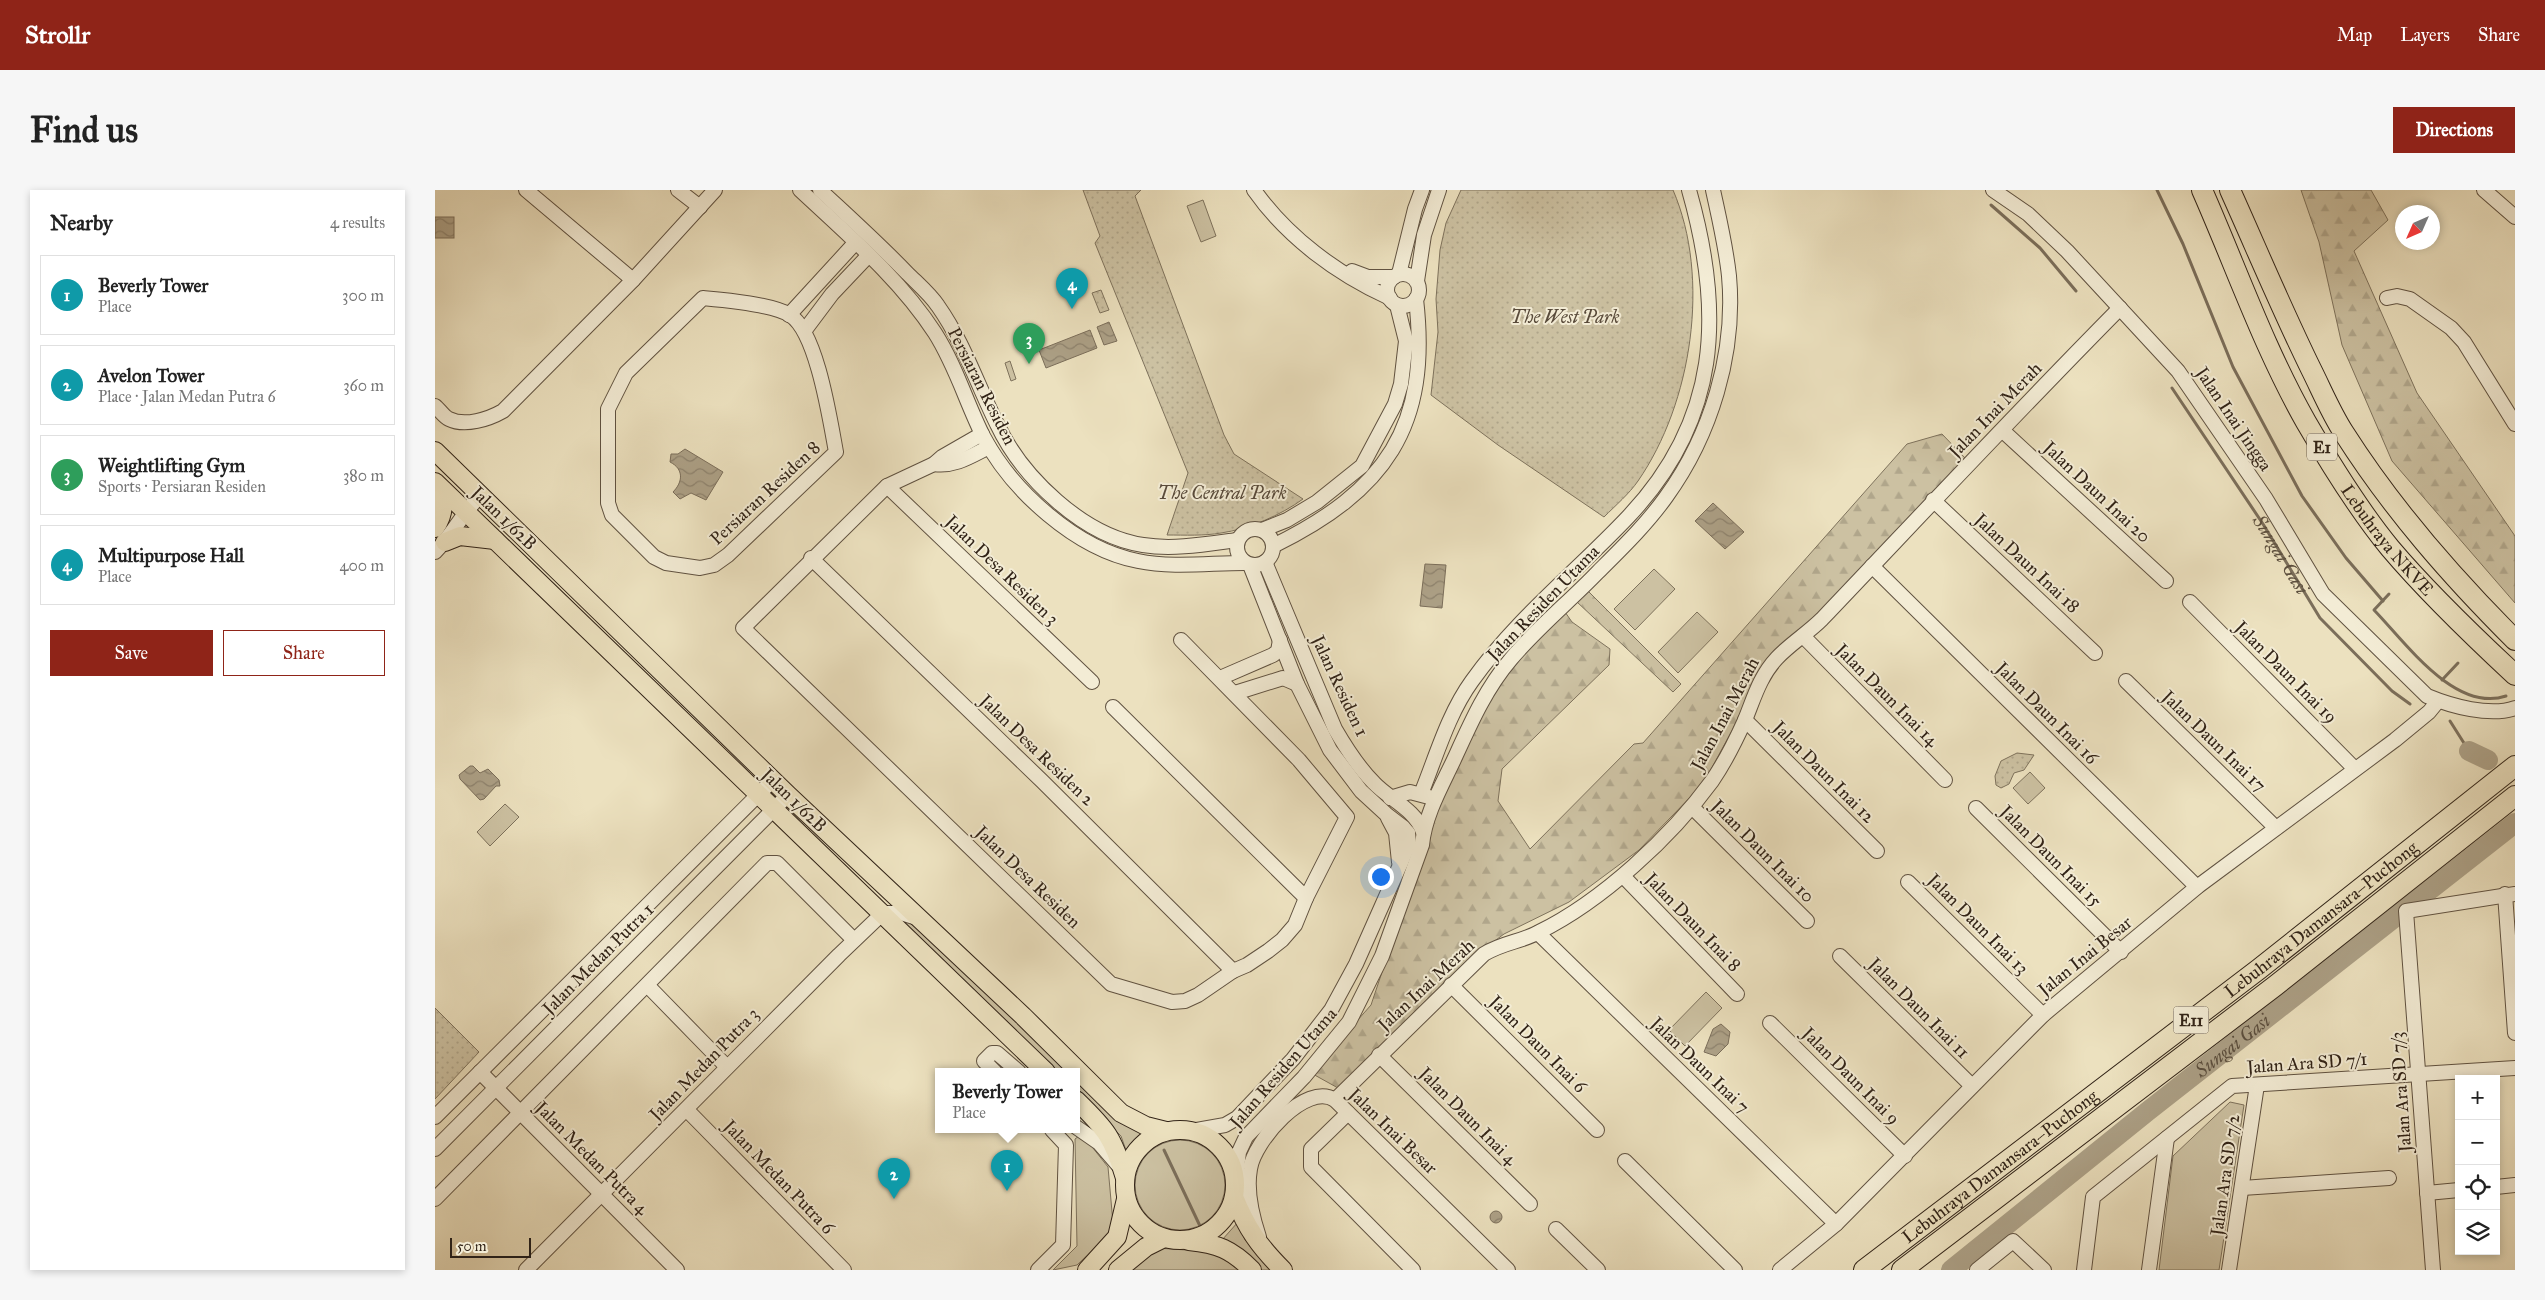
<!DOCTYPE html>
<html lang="en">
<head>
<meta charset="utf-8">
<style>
  body { margin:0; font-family:"IM FELL Great Primer",serif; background:#f6f6f6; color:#222 }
  .controls { position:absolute; right:15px; bottom:15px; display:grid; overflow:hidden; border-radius:0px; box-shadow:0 2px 8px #0003 }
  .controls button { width:45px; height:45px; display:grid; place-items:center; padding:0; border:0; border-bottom:1px solid #e0e0e0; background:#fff; color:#222; font:25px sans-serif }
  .compass { position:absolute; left:1960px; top:15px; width:45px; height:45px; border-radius:50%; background:#fff; box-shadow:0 2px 8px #0003; rotate:225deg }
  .scale { position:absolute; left:15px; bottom:12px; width:81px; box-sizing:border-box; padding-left:5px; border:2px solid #312317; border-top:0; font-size:14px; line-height:18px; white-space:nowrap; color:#312317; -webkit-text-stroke:4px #f3ecd5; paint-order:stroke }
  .you { position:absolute; left:945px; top:686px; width:18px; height:18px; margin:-12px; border:4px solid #fff; border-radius:50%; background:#1a73e8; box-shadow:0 0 0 8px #1a73e833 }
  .badge { display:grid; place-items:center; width:32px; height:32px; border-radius:50%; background:#8f2418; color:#fff; font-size:16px; font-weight:700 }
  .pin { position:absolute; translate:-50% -41px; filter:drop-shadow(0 1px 2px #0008) }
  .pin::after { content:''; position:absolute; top:26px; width:18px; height:15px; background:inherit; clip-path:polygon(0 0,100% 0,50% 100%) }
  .popup { position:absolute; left:500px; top:878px; width:145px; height:65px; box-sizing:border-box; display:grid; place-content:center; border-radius:0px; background:#fff; filter:drop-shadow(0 1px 4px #0005); font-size:16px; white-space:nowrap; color:#767676 }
  .popup b { font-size:19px; color:#222 }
  .popup::after { content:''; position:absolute; left:50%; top:100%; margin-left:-10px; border:10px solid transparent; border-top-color:#fff }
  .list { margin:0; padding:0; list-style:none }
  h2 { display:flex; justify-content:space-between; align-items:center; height:65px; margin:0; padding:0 20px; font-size:21px }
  h2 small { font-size:16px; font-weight:400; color:#767676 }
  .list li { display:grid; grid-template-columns:32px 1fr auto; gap:15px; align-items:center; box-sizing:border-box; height:80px; margin:0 10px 10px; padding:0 10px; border:1px solid #e0e0e0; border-radius:0px }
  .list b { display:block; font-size:19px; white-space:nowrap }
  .list p { margin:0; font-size:16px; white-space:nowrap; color:#767676 }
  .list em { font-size:16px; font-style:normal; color:#767676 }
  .actions { display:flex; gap:10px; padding:15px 20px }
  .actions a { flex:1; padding:11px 0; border:1px solid #8f2418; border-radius:0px; text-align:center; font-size:18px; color:#8f2418 }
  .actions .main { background:#8f2418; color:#fff }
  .icon { flex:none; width:28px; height:28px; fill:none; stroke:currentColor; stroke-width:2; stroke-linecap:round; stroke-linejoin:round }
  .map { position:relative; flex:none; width:2080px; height:1080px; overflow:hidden; border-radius:0px }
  header { display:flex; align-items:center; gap:30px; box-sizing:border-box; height:70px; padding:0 25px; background:#8f2418; color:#fff }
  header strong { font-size:24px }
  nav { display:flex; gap:28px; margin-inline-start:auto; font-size:18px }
  .intro { display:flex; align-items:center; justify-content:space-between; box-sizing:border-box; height:120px; padding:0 30px }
  h1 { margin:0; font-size:35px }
  .button { padding:12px 22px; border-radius:0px; background:#8f2418; color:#fff; font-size:18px; font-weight:700 }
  main { display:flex; gap:30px; padding:0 30px }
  aside { flex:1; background:#fff; border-radius:0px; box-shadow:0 2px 8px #0003 }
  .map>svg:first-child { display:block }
  .grass { fill:#ccc1a2; stroke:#7e725c }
  .forest { fill:url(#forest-firs); stroke:#7e725c }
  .park { fill:url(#park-dots); stroke:#7e725c }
  .water { fill:url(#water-waves); stroke:#7b6e5a }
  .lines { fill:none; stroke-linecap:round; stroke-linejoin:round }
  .stream { stroke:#7b6e5a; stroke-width:3 }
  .river { stroke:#aca086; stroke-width:20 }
  .minor-casing { stroke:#605241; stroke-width:16 }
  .major-casing { stroke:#312317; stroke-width:20 }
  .highway-casing { stroke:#312317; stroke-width:22 }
  .minor { stroke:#f3ecd5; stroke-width:14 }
  .major { stroke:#ece1bf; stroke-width:18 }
  .highway { stroke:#ece1bf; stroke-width:20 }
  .labels { text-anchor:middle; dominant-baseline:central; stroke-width:4; stroke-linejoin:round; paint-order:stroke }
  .shield { fill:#f3ecd5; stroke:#6b5f50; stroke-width:1 }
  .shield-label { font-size:16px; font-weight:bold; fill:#312317 }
  .park-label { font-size:18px; font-style:italic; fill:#584a3a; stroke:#f3ecd5 }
  .street-label { font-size:18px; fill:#312317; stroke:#f3ecd5 }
  .water-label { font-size:19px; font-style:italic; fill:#5c4f3e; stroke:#f3ecd5 }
</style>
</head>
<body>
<header>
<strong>Strollr</strong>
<nav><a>Map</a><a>Layers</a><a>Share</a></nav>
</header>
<div class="intro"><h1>Find us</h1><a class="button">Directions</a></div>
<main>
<aside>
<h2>Nearby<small>4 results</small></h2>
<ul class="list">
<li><span class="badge" style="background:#0f9aa8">1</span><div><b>Beverly Tower</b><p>Place</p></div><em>300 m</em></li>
<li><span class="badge" style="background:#0f9aa8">2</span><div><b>Avelon Tower</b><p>Place · Jalan Medan Putra 6</p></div><em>360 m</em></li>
<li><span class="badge" style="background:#2e9e5b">3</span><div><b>Weightlifting Gym</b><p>Sports · Persiaran Residen</p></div><em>380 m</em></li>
<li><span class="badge" style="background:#0f9aa8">4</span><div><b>Multipurpose Hall</b><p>Place</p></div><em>400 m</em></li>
</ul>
<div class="actions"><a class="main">Save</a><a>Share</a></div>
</aside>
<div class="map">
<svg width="2080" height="1080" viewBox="0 0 2080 1080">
  <defs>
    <pattern id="forest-firs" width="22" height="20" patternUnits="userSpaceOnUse" patternTransform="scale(1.25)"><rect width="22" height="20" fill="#ccc1a2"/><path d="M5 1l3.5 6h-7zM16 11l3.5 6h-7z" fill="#b0a68b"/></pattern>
    <pattern id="park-dots" width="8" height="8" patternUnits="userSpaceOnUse" patternTransform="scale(1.25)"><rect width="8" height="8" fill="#ccc1a2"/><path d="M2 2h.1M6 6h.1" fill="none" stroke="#b0a68b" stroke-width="1.8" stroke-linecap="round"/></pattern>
    <pattern id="water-waves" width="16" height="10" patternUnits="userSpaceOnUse" patternTransform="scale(1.25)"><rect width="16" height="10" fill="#aca086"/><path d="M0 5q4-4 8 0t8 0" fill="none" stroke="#8d826d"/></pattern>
  </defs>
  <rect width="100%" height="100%" fill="#ece1bf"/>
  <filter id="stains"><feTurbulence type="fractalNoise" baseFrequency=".004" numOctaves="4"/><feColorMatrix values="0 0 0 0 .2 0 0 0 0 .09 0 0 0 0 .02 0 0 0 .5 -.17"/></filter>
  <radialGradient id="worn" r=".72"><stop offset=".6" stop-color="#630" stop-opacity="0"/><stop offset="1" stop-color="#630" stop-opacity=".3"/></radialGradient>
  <g class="grass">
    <polygon points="768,10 781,46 766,52 752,16"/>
    <polygon points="575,171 581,189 576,191 570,173"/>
    <polygon points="1219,379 1240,399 1200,440 1179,419"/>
    <polygon points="1262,422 1283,442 1243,483 1223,462"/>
    <polygon points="1595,582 1610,598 1593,614 1578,598"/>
    <polygon points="70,614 84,627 55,656 42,642"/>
    <polygon points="463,730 480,734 636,882 621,882"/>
    <polygon points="1271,802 1287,818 1250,856 1234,840"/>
    <polygon points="641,887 687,933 710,944 692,963 686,946 641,901"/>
    <polygon points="1795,912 1809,915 1784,1080 1724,1080 1738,966"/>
    <polygon points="644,946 654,953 673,977 678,1033 672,1047 642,1075 618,1080 642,1056 640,949"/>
    <circle cx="745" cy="995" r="45"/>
    <polygon points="803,1032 810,1050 841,1080 827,1080 802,1057 787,1050"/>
    <polygon points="722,1058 780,1062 809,1080 689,1080"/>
  </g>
  <g class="forest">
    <polygon points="1866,0 1936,0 1953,30 1919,61 1982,203 2080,346 2080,413 1957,271 1907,155 1884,52"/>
    <polygon points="1507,244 1531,269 1372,438 1312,513 1268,594 1204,660 1134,712 1069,744 1026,776 903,898 876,883 936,815 1004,612 1045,528 1076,477 1151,399 1246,494 1238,502 1142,412 1130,422 1137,432 1175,459 1174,475 1067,579 1063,611 1095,659 1199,554 1208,553 1472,254"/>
  </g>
  <g class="park">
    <path d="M648,0H706L700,6L789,245L799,264L868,309C846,325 814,339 786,343C769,346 750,345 732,345L753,283L660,53L665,46Z"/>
    <path d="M1026,0H1238C1276,88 1257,213 1203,291C1194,304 1181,315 1169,327L1063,255L996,205L1003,142L1001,109L1005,60L1011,33Z"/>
    <polygon points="666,100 674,120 665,123 657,103"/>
    <polygon points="1582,563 1599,565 1589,580 1579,583 1574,594 1566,598 1561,595 1560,586 1566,571"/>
    <polygon points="0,818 44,862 0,909"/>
  </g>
  <g class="water">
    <rect x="0" y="27" width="19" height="21"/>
    <polygon points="674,132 682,151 669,155 662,137"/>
    <polygon points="655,140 662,158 611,178 604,160"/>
    <path d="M250,259L288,282L271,310L256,303L245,309L238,302C248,292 249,279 235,272L236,264H243Z"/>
    <polygon points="1278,313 1309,342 1290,359 1260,331"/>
    <polygon points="990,374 1011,375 1007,418 985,416"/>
    <polygon points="35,576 38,576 45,583 53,579 64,590 65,596 61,596 49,609 45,610 25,589 24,585"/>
    <polygon points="1286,834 1295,842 1293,854 1281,866 1269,862 1278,839"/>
    <circle cx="1061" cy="1027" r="6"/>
  </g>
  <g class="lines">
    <g class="stream">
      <polyline points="1722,0 1748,54 1798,177 1867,306 1911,368 1948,411"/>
      <polyline points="1556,15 1605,58 1641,101"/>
      <path id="s1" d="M1737,198L1828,334L1885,428L1957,501L1975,514"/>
      <path d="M1954,404L1939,420C1971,453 2020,523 2071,506"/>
      <polyline points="2007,490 2023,473"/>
      <polyline points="2015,531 2034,561"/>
      <polyline points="729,960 765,1036"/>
    </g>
    <g class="river">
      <polyline points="2034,561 2053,570"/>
      <path id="s2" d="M1516,1080L1713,921L2080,633"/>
    </g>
    <g class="minor-casing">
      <g id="minor">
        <polyline points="91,0 198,90"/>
        <polyline points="243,0 265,17"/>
        <path d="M365,0C412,44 465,89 500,143C521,176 531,212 548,246C577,301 641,359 703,371C737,378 775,373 809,373"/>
        <path d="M385,0C414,27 444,54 472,83C483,94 495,104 503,116C529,153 542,194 562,234C587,287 648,346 708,355C738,360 772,354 802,350"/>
        <path d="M819,0C852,47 902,84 955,108"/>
        <path d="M1558,0L1593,24L1632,61L1743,181L1831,309L1888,404L1992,506C2016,516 2055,527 2080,518"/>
        <polyline points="2049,0 2080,27"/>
        <polyline points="917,81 933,87 959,87"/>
        <polyline points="964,84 980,19 987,0"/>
        <circle cx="968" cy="100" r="16"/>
        <polyline points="982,91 989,45 1004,0"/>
        <path d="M268,108C290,110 337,114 355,125C382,142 395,230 401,262L293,365L279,375L265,378L231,373L219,367L177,325L173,313V219L191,183Z"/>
        <polyline points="1952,108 1962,106 1975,109 2016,138 2029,152 2080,234"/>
        <polyline points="354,125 420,53"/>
        <polyline points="370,140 397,104 433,66"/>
        <path d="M0,216C4,219 9,227 14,229C30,237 54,229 68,221L198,90L280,0"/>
        <polyline points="1568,241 1731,391"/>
        <polyline points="547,244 507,267 499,274 452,296 308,438 676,794 737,812 750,811 763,805 798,781 812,775 833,761 847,750 860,735 871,708 912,627 864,570 746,450"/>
        <path d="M499,274C520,277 536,266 554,257"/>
        <polyline points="452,296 657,492"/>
        <polyline points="1498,310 1660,463"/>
        <circle cx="820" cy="357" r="18"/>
        <polyline points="827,340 852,330 882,312 927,276 960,214 966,194 971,151 962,115"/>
        <path d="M838,356C950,301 996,237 981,109"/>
        <path d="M0,362C18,344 28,322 46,305"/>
        <polyline points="376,368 607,591 798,781"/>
        <path d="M830,372L900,539C911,558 923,577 939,593C954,609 981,620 988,642"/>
        <polyline points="815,375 862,494 895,560 926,601 951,624 968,637 973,643"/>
        <polyline points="1437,376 1762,697"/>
        <polyline points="1755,412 1920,579"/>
        <polyline points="1368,446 1510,590"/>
        <polyline points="785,488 838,465 843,461 845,450"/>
        <polyline points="1691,491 1841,638"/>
        <polyline points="800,503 848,488 862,494"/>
        <polyline points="678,517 871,708"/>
        <polyline points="1310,530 1442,661"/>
        <path d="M986,604C1001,567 1013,524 1037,491C1081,429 1141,382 1193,327C1285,230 1289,123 1254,0"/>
        <polyline points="955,608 975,602 994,607"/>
        <polyline points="1257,617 1372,731"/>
        <polyline points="1541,618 1686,762"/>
        <polyline points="953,628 961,643 964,672"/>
        <polyline points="1188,686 1302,804"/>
        <polyline points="1473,692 1608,825"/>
        <polyline points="2070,704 2080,843"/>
        <polyline points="1103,743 1401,1034"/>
        <polyline points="1405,766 1537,896"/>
        <polyline points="1016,795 1162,940"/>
        <polyline points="213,796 292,877"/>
        <polyline points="1335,833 1470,966"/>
        <polyline points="944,865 1095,1014"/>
        <polyline points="45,882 242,1080"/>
        <polyline points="560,882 549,871 557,863 562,863 584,882"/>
        <path d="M900,910L1049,764C1069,752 1086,752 1104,742C1167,711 1236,647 1277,591C1290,572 1301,550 1310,530C1319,508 1325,486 1342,468C1355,454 1373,443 1387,429C1486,325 1584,220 1685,118"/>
        <polyline points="252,920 409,1080"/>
        <polyline points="913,923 876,959 876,977 978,1080"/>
        <polyline points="0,927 338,590"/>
        <polyline points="641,937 664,953 683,975"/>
        <polyline points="756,941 790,935 802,928 858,869 896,820 921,774 965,675 974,653 973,643"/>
        <polyline points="0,959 353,605"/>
        <polyline points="1190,971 1300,1080"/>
        <path d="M800,993L804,962L811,947L869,887L914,832L947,766L987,655C990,623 1009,592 1022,563C1037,530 1052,497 1076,469C1102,438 1134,412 1162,383C1186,359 1211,335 1231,307C1276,245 1301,163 1294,86C1291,57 1284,28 1278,0"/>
        <polyline points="2061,997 2080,995"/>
        <polyline points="1807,998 1954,988"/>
        <polyline points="1992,1003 2024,1000"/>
        <polyline points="0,1009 332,673 342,673 419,750"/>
        <polyline points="1121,1039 1163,1080"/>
        <path d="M824,1047C817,1026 811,1001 815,979C819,951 871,891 900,910L1073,1080"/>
        <polyline points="91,1080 404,765 448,723 466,723 482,728"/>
        <polyline points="603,1080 628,1055 631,955 617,940"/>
        <polyline points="1345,1080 1401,1034 1608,825 1762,697 1960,550 1994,522 2003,511"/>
        <polyline points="1542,1080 1578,1051 1609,1080"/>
        <polyline points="1649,1080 1658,1007 1797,896 2080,878"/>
        <polyline points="1714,1080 1732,948"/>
        <polyline points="1794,1080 1822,895"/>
        <polyline points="1998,1080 1971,721 2080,704"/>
      </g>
    </g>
    <g class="major-casing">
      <g id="major">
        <polyline points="0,261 353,605 588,826 686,923 711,936 731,941"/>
        <polyline points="0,292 611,882"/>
        <path d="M0,338C10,323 10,311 1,295"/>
        <polyline points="10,352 25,346 60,350"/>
        <path d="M641,910C671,939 678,947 690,988"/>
        <circle cx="745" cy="995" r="55"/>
        <path d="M799,1007C812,1039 824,1056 848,1080"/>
        <path d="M754,1051C783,1054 796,1059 817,1080"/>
        <polyline points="652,1080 682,1047 691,1009"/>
        <polyline points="683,1080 711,1057 729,1048"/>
      </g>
    </g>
    <g class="highway-casing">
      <g id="highway">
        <path id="s3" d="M1767,0C1801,77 1829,158 1871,232C1896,275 1923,319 1955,358C1993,403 2037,445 2080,485"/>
        <path d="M1795,0C1822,60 1847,120 1876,179C1887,201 1896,223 1909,243C1958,320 2016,386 2080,450"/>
        <path id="s4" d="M1429,1080L1824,779L2080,576"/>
        <polyline points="1467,1080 1840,796 2080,606"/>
      </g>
    </g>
    <use href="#minor" class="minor"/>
    <use href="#major" class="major"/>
    <use href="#highway" class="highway"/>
  </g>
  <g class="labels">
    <g class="shield">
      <rect x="1872" y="243.5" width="30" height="27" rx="4"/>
      <rect x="1738.5" y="816.5" width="35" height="27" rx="4"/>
    </g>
    <g class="shield-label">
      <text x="1887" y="257">E1</text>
      <text x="1756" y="830">E11</text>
    </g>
    <g class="park-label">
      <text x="1130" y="127">The West Park</text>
      <text x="787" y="303">The Central Park</text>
    </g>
    <g class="street-label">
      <text transform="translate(547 196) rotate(63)">Persiaran Residen</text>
      <text transform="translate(1560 220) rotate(-46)">Jalan Inai Merah</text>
      <text transform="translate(1799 229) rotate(56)">Jalan Inai Jingga</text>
      <text transform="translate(1662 302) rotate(43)">Jalan Daun Inai 20</text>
      <text transform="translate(330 303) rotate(-43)">Persiaran Residen 8</text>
      <text transform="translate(69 328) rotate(44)">Jalan 1/62B</text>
      <text stroke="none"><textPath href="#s3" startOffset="398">Lebuhraya NKVE</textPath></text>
      <text transform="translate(1592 373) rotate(43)">Jalan Daun Inai 18</text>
      <text transform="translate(567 380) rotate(44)">Jalan Desa Residen 3</text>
      <text transform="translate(1108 413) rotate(-46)">Jalan Residen Utama</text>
      <text transform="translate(1851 482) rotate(45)">Jalan Daun Inai 19</text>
      <text transform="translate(905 496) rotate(65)">Jalan Residen 1</text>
      <text transform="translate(1452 505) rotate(45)">Jalan Daun Inai 14</text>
      <text transform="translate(1612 523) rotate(45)">Jalan Daun Inai 16</text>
      <text transform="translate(1290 524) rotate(-62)">Jalan Inai Merah</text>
      <text transform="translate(1779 551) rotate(44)">Jalan Daun Inai 17</text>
      <text transform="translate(602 560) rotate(44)">Jalan Desa Residen 2</text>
      <text transform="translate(1389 582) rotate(45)">Jalan Daun Inai 12</text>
      <text transform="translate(359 610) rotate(44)">Jalan 1/62B</text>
      <text transform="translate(1328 661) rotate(45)">Jalan Daun Inai 10</text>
      <text transform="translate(1616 666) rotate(45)">Jalan Daun Inai 15</text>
      <text transform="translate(593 687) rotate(44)">Jalan Desa Residen</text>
      <text stroke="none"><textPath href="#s4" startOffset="576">Lebuhraya Damansara–Puchong</textPath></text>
      <text transform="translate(1258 732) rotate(46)">Jalan Daun Inai 8</text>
      <text transform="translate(1543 734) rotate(45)">Jalan Daun Inai 13</text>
      <text transform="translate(1650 766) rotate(-39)">Jalan Inai Besar</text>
      <text transform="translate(163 769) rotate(-45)">Jalan Medan Putra 1</text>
      <text transform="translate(991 795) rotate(-43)">Jalan Inai Merah</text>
      <text transform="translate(1484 818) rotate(45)">Jalan Daun Inai 11</text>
      <text transform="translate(1103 854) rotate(45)">Jalan Daun Inai 6</text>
      <text transform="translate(1872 873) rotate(-4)">Jalan Ara SD 7/1</text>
      <text transform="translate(269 874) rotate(-46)">Jalan Medan Putra 3</text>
      <text transform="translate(1265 875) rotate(44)">Jalan Daun Inai 7</text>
      <text transform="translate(848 878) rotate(-49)">Jalan Residen Utama</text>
      <text transform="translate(1416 886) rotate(45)">Jalan Daun Inai 9</text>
      <text transform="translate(1966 902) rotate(-94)">Jalan Ara SD 7/3</text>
      <text transform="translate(1033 926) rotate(45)">Jalan Daun Inai 4</text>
      <text transform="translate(958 941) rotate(44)">Jalan Inai Besar</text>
      <text transform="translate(157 968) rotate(45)">Jalan Medan Putra 4</text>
      <text stroke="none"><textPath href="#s4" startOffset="171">Lebuhraya Damansara–Puchong</textPath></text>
      <text transform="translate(1790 985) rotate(-82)">Jalan Ara SD 7/2</text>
      <text transform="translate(344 987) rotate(46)">Jalan Medan Putra 6</text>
    </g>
    <g class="water-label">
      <text stroke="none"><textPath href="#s1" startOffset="199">Sungai Gasi</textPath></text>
      <text stroke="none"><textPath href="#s2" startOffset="360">Sungai Gasi</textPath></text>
    </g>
  </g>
  <rect width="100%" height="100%" filter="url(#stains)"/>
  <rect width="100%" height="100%" fill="url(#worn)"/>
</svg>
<div class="controls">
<button>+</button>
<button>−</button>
<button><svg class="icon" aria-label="locate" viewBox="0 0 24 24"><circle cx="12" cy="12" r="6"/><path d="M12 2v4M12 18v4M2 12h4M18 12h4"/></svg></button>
<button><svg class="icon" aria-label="layers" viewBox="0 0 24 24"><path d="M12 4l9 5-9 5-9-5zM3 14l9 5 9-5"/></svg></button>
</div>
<svg class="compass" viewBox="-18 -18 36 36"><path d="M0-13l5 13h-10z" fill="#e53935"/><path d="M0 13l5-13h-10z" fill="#767676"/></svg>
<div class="scale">50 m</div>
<div class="you"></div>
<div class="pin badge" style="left:572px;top:1001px;background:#0f9aa8">1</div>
<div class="popup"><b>Beverly Tower</b>Place</div>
<div class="pin badge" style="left:459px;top:1009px;background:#0f9aa8">2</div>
<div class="pin badge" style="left:594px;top:174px;background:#2e9e5b">3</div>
<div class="pin badge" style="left:637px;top:119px;background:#0f9aa8">4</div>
</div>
</main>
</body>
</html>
